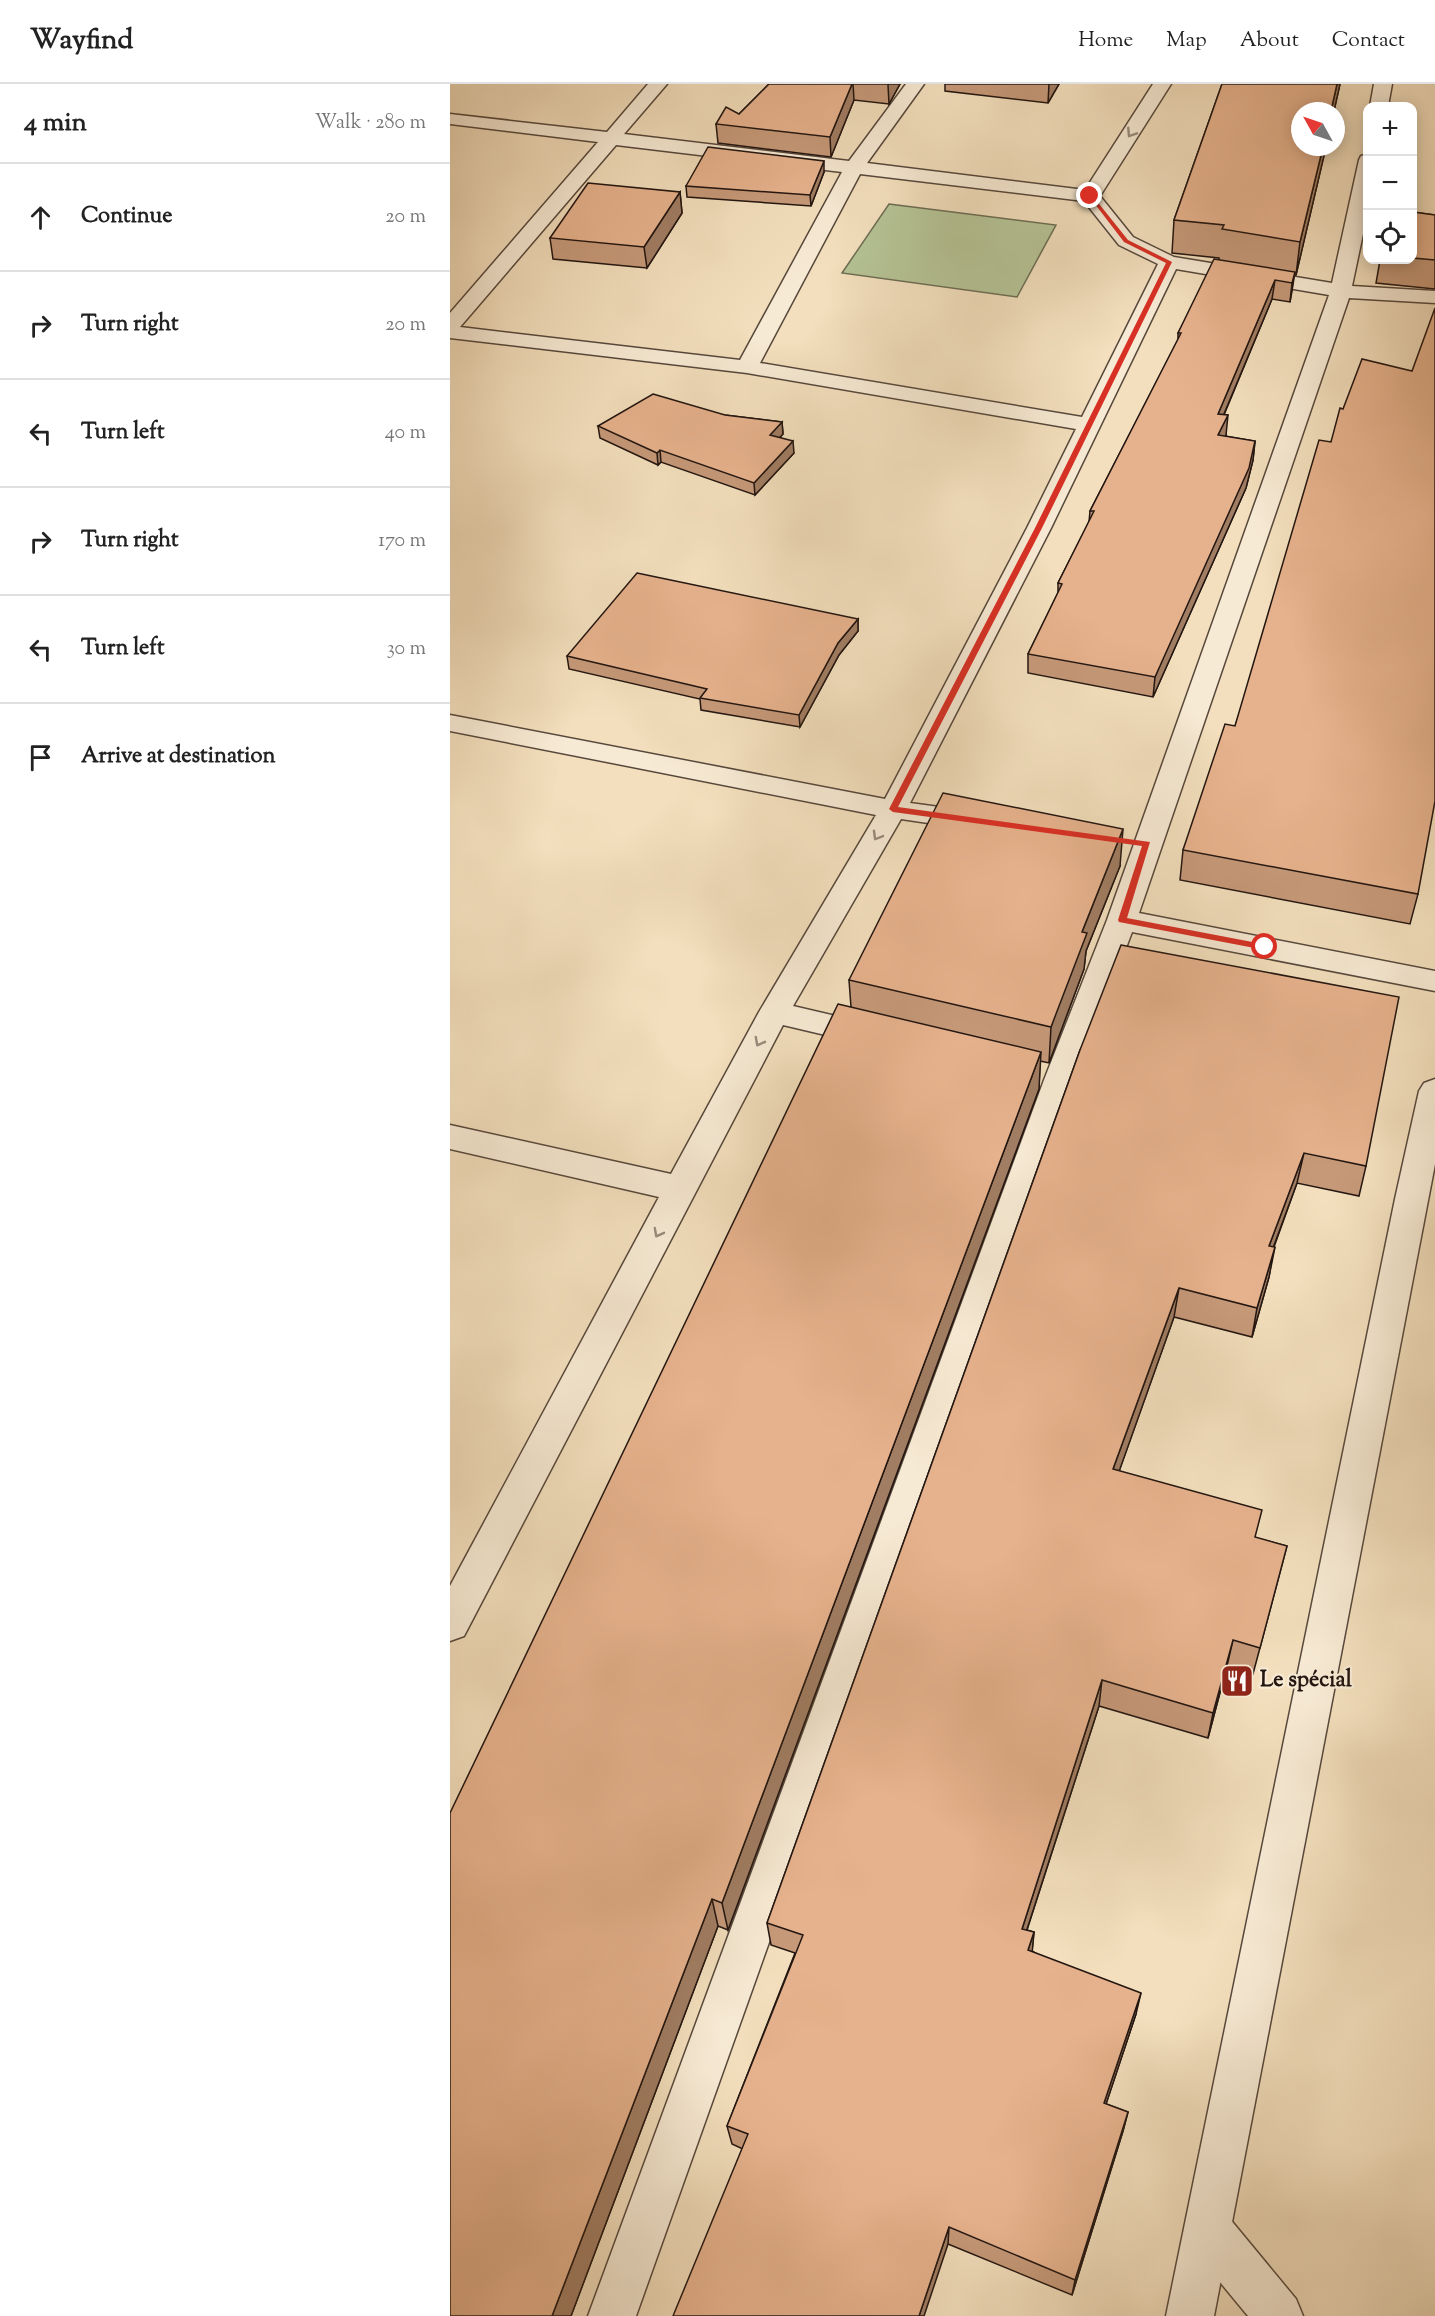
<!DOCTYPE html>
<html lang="en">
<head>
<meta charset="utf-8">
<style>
  body { margin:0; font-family:"Sorts Mill Goudy",serif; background:#f6f6f6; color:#222 }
  .controls { position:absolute; right:18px; top:18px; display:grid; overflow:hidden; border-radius:12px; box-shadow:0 3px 15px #0003 }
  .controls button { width:54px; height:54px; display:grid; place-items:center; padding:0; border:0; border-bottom:2px solid #e0e0e0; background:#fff; color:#222; font:30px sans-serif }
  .compass { position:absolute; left:841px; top:18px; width:54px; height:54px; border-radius:50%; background:#fff; box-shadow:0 3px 15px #0003; rotate:310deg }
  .stop { position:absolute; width:18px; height:18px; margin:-14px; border:4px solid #d93025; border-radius:50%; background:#fff }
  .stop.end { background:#d93025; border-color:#fff; box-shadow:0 2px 6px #0008 }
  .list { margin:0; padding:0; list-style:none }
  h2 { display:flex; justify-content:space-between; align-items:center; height:78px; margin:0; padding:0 24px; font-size:26px }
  h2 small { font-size:20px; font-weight:400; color:#767676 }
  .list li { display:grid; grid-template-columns:39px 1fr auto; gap:18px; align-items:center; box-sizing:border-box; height:108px; padding:0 24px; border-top:2px solid #e0e0e0 }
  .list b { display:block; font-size:22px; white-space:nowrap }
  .list em { font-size:20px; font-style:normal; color:#767676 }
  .icon { flex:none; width:33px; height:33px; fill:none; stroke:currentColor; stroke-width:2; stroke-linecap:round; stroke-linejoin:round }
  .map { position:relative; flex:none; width:985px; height:2232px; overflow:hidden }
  header { display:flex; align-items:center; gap:36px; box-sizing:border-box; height:84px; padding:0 30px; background:#fff; border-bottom:2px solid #e0e0e0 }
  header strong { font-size:28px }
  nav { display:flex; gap:33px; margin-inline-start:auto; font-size:21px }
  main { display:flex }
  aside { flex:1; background:#fff }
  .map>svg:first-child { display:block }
  .green { fill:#b5c395; stroke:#6c6c53; stroke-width:1.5 }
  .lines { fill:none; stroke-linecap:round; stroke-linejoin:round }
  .minor-casing { stroke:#57483c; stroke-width:3 }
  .tertiary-casing { stroke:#57483c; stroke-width:3 }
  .minor { fill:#f7ead4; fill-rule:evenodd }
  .tertiary { fill:#f7ead4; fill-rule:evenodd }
  .wall { fill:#c69979; stroke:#231611; stroke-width:1.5 }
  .shaded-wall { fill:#a17d63; stroke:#231611; stroke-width:1.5 }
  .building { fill:#e6b28d; stroke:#231611; stroke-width:1.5 }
  .oneway { stroke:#988b7c }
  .route { fill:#d93025 }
  .labels { text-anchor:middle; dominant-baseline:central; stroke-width:4.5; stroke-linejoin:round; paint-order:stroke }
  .poi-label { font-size:22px; font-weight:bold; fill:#231611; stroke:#f7ead4; text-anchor:start }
</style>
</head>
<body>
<header>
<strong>Wayfind</strong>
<nav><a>Home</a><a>Map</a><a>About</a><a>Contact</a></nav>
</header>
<main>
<aside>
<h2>4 min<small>Walk · 280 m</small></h2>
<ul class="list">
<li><svg class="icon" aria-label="ahead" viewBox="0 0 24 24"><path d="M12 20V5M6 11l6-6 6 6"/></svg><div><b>Continue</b></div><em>20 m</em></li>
<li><svg class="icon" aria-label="right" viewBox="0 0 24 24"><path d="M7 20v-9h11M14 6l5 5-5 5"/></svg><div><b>Turn right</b></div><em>20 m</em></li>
<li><svg class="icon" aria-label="left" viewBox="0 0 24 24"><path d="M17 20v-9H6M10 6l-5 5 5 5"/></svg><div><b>Turn left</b></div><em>40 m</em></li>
<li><svg class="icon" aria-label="right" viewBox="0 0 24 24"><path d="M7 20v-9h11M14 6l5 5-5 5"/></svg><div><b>Turn right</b></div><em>170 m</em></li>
<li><svg class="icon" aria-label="left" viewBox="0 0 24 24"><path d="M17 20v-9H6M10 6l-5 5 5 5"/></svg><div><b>Turn left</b></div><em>30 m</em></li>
<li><svg class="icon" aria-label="arrive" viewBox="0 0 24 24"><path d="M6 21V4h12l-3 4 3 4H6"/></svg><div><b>Arrive at destination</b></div></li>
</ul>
</aside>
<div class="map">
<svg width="985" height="2232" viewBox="0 0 985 2232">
  <rect width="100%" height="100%" fill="#f3dfbd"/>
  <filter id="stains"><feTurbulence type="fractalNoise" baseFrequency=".00333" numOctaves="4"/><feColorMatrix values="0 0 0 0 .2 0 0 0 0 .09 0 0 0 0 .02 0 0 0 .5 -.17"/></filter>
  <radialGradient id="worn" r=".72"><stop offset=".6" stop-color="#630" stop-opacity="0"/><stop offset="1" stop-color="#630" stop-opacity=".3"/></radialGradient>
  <polygon class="green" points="439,120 606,141 567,213 392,189"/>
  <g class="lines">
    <g class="minor-casing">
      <g id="minor">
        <path d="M198,0H217L174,50L399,77L456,0H474L417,79L635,106L703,0H721L650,112L683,153L724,173L882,199L909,76L911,72L918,70V126L902,202L985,207V219L899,214L689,829L985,887V907L682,848L626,996L186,2232H138L594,996L657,836L879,211L726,185L601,444L460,719L526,728L536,731L540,737L536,743L526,746L451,735L343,922L433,943L437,951L433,959L422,962L333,941L14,1552L0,1557V1502L209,1113L0,1065V1041L221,1090L309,928L426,731L0,647V631L435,715L577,444L626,345L297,289L0,254V229L148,58L0,40V30L157,48ZM166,61L392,88L290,276L10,243ZM410,90L634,117L669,161L708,180L632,333L310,279Z"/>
        <polygon points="924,0 942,0 938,22 920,22"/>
        <polygon points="758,2122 775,2129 846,2215 853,2232 798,2232 741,2163 734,2146 741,2129"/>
      </g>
    </g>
    <g class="tertiary-casing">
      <polygon id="tertiary" points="985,995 985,1080 764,2232 716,2232 945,1115 969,1007 974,999"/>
    </g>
    <use href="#minor" class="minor"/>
    <use href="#tertiary" class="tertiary"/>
  </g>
  <g class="wall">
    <polygon points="319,0 450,0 439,20 404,16 381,73 268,59 266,40 289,30"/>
    <polygon points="495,0 609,0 598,19 495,7"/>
    <polygon points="772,0 890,0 884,27 850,63 876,63 846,191 844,191 840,218 822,215 774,331 776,351 775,352 805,357 803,376 796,404 703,613 578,589 578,570 608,509 608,499 639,438 640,427 728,256 728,249 769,176 769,174 722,169 724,136"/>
    <polygon points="374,88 361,122 237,113 236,102"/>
    <polygon points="230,108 232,129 197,184 103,175 100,154"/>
    <polygon points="963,128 985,131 985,205 926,199 930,176 963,176"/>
    <polygon points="275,331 332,338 333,350 330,353 344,369 305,411 211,378 208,381 150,354 148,342"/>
    <polygon points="881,358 968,810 960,840 730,796 733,766 785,642"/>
    <polygon points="408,535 408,547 389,571 350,643 251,626 250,615 119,585 117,572"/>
    <polygon points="670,782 636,867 634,885 599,979 590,977 589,1005 278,1846 268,1842 121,2232 401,923 399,896"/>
    <polygon points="630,966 916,1082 909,1112 847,1099 824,1163 819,1193 802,1253 724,1233 669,1387 806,1454 837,1462 803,1590 777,1582 758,1654 649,1622 577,1846 584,1848 582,1867 686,1930 656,2020 678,2028 673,2047 622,2211 498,2160 282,2060 277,2042 345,1869 321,1861 317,1839"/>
  </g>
  <g class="shaded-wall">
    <polygon points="402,0 403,0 404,16 381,73 380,53"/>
    <polygon points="439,0 450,0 439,20 438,1"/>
    <polygon points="599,0 609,0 598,19"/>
    <polygon points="887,0 890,0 884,27 881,27"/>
    <polygon points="873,63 876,63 846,191 850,158"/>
    <polygon points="374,77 374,88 361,122 360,111"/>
    <polygon points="230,108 232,129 197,184 194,163"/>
    <polygon points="845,188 842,207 840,218 842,199"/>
    <polygon points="825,196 822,215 766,349 768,330"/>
    <polygon points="778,331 776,351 766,370 768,351"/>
    <polygon points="332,338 333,350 321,363 320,351"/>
    <polygon points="343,357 344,369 305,411 304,399"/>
    <polygon points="805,357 803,376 796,404 703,613 705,593"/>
    <polygon points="210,366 211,378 208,381 207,369"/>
    <polygon points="408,535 408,547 389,571 350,643 349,631 388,559"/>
    <polygon points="673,745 670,782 636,867 634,885 599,979 601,943 632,848"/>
    <polygon points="591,968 589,1005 278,1846 272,1819"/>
    <polygon points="854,1069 847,1099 813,1191 819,1162"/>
    <polygon points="825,1163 819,1193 802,1253 807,1224"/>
    <polygon points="729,1204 724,1233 660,1413 663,1385"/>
    <polygon points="783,1556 777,1582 758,1654 763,1629"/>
    <polygon points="652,1596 649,1622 570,1867 572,1845"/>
    <polygon points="262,1815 268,1842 121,2232 102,2232"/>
    <polygon points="584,1848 582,1870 578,1866"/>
    <polygon points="691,1909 686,1930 650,2038 654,2019"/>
    <polygon points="678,2028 673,2047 622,2211 625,2196"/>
    <polygon points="499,2143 498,2160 474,2232 469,2232"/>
  </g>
  <g class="building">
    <polygon points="319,0 402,0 380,53 266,40 276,23 289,30"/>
    <polygon points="772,0 887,0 881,27 850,27 850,63 873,63 850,158 772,145 774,141 724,136"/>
    <polygon points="258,63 374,77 360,111 236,102"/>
    <polygon points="138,99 230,108 194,163 100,154"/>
    <polygon points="963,128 985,131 985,176 963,174"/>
    <polygon points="764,175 845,188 842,199 825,196 768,330 778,331 768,351 805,357 799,384 705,593 578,570 612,500 608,499 644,427 640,427 731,249 728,249"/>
    <polygon points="985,224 985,717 968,810 733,766 775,640 785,642 869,356 881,358 890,324 893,325 912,275 962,287"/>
    <polygon points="203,310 275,331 332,338 320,351 343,357 304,399 210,366 207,369 148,342"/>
    <polygon points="187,489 408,535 388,559 349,631 250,614 257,605 117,572"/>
    <polygon points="493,709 673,745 632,848 637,849 601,943 399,896"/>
    <polygon points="671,861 949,913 916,1082 854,1069 819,1162 825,1163 807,1224 729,1204 663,1385 812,1426 805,1453 837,1462 810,1564 783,1556 763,1629 652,1596 572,1845 584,1848 578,1866 691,1909 654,2019 678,2028 625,2196 499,2143 469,2232 223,2232 298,2050 277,2042 353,1851 317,1839 630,966"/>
    <polygon points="388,920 591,968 272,1819 262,1815 102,2232 0,2232 0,1729"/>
  </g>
  <defs><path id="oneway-chevron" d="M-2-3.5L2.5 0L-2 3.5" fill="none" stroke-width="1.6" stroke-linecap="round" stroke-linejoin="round" transform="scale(1.5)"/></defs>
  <g class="oneway">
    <use href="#oneway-chevron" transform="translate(681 49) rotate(123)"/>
    <use href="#oneway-chevron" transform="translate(427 752) rotate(120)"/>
    <use href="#oneway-chevron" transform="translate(309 958) rotate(118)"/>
    <use href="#oneway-chevron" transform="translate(208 1149) rotate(118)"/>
  </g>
  <polygon class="route" points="638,111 642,111 678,156 722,178 592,444 448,723 700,758 677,834 818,861 818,865 815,866 669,838 668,836 692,762 443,728 439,725 585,444 716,179 674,158"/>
  <defs>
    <g id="restaurant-square" transform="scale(1.725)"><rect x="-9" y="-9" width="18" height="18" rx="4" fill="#8f2418" stroke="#f7ead4"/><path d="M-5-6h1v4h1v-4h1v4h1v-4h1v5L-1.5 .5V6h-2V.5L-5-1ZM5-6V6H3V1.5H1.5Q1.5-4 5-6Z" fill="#fff"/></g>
  </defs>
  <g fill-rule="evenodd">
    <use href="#restaurant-square" x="787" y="1597"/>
  </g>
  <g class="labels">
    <g class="poi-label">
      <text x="810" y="1597">Le spécial</text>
    </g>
  </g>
  <rect width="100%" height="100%" filter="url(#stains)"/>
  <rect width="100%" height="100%" fill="url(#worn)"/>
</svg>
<div class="controls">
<button>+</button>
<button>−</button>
<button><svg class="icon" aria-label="locate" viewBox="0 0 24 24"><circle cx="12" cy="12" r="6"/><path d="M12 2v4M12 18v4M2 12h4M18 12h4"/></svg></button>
</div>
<svg class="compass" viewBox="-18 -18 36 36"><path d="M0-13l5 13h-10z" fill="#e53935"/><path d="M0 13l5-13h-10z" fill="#767676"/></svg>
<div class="stop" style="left:815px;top:863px"></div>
<div class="stop end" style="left:640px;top:112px"></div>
</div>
</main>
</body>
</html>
